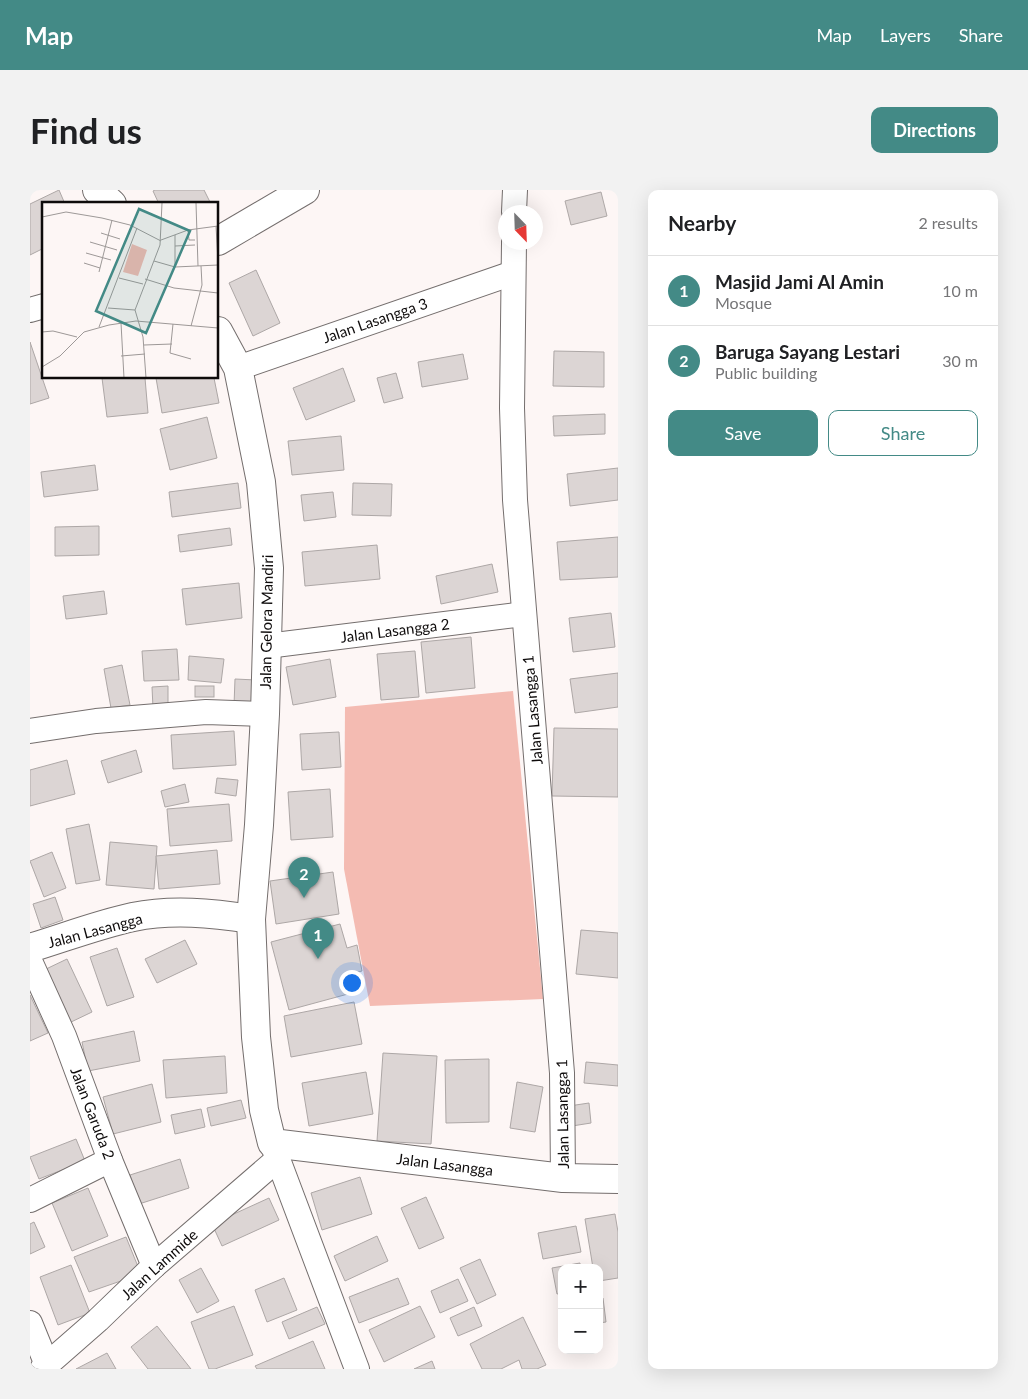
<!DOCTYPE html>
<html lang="en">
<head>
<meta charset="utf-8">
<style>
  body { margin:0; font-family:Lato,sans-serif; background:#f2f2f2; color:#202124 }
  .controls { position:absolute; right:15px; bottom:15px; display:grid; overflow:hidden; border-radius:10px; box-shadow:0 5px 20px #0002 }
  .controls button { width:45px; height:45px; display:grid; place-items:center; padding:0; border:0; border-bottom:1px solid #e0e0e0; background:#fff; color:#202124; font:25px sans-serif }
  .compass { position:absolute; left:468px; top:15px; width:45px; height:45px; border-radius:50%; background:#fff; box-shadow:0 5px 20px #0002; rotate:157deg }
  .you { position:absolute; left:321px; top:792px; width:18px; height:18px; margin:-12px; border:4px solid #fff; border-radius:50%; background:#1a73e8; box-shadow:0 0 0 8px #1a73e833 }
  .badge { display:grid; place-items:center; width:32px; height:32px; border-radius:50%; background:#438a86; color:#fff; font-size:16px; font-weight:700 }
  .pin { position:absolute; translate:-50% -41px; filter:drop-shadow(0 1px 2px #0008) }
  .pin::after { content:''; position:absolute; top:26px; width:18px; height:15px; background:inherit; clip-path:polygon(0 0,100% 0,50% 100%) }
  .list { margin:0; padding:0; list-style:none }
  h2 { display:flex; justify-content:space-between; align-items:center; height:65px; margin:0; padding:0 20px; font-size:21px }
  h2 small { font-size:16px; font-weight:400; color:#757577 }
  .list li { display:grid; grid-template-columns:32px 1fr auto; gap:15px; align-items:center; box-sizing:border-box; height:70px; padding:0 20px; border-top:1px solid #e0e0e0 }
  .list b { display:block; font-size:19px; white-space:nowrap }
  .list p { margin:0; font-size:16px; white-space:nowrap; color:#757577 }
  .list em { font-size:16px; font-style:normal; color:#757577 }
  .actions { display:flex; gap:10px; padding:15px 20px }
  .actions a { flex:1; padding:11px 0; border:1px solid #438a86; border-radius:10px; text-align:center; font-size:18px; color:#438a86 }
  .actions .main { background:#438a86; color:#fff }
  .map { position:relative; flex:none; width:588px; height:1179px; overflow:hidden; border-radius:10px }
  header { display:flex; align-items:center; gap:30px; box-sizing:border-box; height:70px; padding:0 25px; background:#438a86; color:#fff }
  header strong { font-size:24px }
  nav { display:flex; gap:28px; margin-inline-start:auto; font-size:18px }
  .intro { display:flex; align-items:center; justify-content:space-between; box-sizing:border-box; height:120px; padding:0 30px }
  h1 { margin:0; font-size:35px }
  .button { padding:12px 22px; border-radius:10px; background:#438a86; color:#fff; font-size:18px; font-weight:700 }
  main { display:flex; gap:30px; padding:0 30px }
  aside { flex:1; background:#fff; border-radius:10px; box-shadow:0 5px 20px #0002 }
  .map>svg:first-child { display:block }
  .green { fill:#f4bbb2 }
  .building { fill:#dcd5d4; stroke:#ada7a6 }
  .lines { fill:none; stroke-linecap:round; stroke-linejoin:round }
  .minor-casing { stroke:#746e6d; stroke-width:26 }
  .tertiary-casing { stroke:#746e6d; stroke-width:30 }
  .minor { stroke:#fff; stroke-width:24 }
  .tertiary { stroke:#fff; stroke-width:28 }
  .labels { text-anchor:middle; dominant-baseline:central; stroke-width:4.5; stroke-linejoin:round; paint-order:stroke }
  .street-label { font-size:15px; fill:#0e0b0b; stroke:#fff }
  .inset-road { fill:none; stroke:#9d9897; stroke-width:1 }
  .view { fill:#438a86; fill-opacity:0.15; stroke:#438a86; stroke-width:2.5 }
  .inset-edge { fill:none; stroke:#0e0b0b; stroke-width:2.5 }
</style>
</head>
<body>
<header>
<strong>Map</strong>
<nav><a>Map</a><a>Layers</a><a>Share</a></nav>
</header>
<div class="intro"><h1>Find us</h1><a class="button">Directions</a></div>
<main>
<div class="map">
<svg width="588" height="1179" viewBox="0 0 588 1179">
  <rect width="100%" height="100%" fill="#fdf6f5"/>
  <polygon class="green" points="483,501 513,809 340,816 314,679 315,517"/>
  <g class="building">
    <polygon points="29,0 35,14 14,14 14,58 0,65 0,14"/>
    <polygon points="125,0 174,0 180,12 176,14 129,14 123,1"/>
    <polygon points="571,2 577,26 541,35 535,11"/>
    <polygon points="226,80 250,133 223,146 199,93"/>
    <polygon points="0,152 19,208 0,214"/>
    <polygon points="524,161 574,162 574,197 523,196"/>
    <polygon points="433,164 438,189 392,197 388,172"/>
    <polygon points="313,178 325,211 276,230 263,198"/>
    <polygon points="366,183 373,208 354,213 347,188"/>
    <polygon points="72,188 115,188 118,223 77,227"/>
    <polygon points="126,188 184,188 189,213 132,223"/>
    <polygon points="575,224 575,244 524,246 523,226"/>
    <polygon points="177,227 187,268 140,280 130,239"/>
    <polygon points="311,246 314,280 262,285 258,251"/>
    <polygon points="65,275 68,300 14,307 11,282"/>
    <polygon points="588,278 588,310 540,316 537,284"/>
    <polygon points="208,293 211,318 142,327 139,302"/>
    <polygon points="323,293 362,294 361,326 322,325"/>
    <polygon points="303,302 306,327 274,331 271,305"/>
    <polygon points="69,336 69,365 25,366 25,337"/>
    <polygon points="200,338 202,355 150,362 148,345"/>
    <polygon points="588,347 588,387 530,390 527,352"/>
    <polygon points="347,355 350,389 275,396 272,362"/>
    <polygon points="462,374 468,402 411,414 406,386"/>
    <polygon points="209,393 212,428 156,435 152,399"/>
    <polygon points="74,401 77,424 36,429 33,406"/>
    <polygon points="581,423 585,457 543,462 539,428"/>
    <polygon points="441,447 445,498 396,503 391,452"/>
    <polygon points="147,459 149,490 114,491 112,461"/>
    <polygon points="385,461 389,507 351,510 347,464"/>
    <polygon points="159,466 194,469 191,493 158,490"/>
    <polygon points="300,469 306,507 263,515 256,477"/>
    <polygon points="92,475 100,515 81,518 74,479"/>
    <polygon points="588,483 588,517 545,523 540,489"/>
    <polygon points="205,489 226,490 225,516 204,515"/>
    <polygon points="138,496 138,518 123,518 122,497"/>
    <rect x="165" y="496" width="19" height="11"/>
    <polygon points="524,538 588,539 588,607 522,606"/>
    <polygon points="204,541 206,575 143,579 141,545"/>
    <polygon points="309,542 311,577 272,580 270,544"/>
    <polygon points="106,560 112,582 78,593 71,571"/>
    <polygon points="37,570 45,604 0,616 0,580"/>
    <polygon points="187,588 208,590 206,606 185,603"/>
    <polygon points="155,594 159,612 135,617 131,601"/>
    <polygon points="300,599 303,647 261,650 258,602"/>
    <polygon points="199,614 202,651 140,656 137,619"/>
    <polygon points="59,634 70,690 46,694 36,639"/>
    <polygon points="80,652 127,656 124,699 76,695"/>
    <polygon points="187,660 190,694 129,699 126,666"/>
    <polygon points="22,662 36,698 14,707 0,671"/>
    <polygon points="303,682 309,724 246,734 240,691"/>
    <polygon points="25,707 33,730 11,738 3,714"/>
    <polygon points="310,734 317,758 327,755 332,781 324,783 329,801 259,820 241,752"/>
    <polygon points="551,740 588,743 588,788 546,784"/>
    <polygon points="155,750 167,774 127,793 115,769"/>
    <polygon points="87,758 104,807 77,816 60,767"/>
    <polygon points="37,769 62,822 39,833 14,780"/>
    <polygon points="0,805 18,843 0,851"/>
    <polygon points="324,812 332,854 261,867 254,826"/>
    <polygon points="104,841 110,871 58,881 52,852"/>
    <polygon points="353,863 407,866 401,954 347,951"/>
    <polygon points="195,866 197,903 136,908 133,870"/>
    <polygon points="459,869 459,932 416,933 415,870"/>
    <polygon points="556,872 588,875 588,896 554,893"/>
    <polygon points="336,882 343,924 279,936 272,893"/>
    <polygon points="487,892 513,897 505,942 480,938"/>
    <polygon points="122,894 131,932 83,944 73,907"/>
    <polygon points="211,910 216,928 181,936 177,918"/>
    <polygon points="559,913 561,933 542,936 539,916"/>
    <polygon points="171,919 175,937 145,944 141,925"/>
    <polygon points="46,949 55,971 9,989 0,967"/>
    <polygon points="150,969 159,998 109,1014 100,985"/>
    <polygon points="330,987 342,1024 292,1040 281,1003"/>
    <polygon points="58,998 78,1046 42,1061 22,1013"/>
    <polygon points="396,1007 414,1048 389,1059 371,1018"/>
    <polygon points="239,1008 249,1030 192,1056 182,1034"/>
    <polygon points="585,1024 588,1042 588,1088 569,1091 569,1078 563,1078 555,1029"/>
    <polygon points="4,1032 15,1057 0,1064 0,1034"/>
    <polygon points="546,1036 551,1062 513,1069 508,1043"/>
    <polygon points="347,1046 358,1071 315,1091 304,1066"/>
    <polygon points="96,1047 111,1084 59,1102 44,1067"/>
    <polygon points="450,1069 466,1105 447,1114 430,1078"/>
    <polygon points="550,1073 550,1078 532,1078 532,1103 527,1104 522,1078"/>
    <polygon points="41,1075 60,1123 28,1135 10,1087"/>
    <polygon points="171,1078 189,1111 167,1123 149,1090"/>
    <polygon points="254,1088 267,1120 237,1132 225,1100"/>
    <polygon points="368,1088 379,1114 329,1133 319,1107"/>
    <polygon points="428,1089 438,1111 410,1123 401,1101"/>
    <polygon points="569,1108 573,1108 576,1132 569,1133"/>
    <polygon points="204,1116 223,1165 185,1179 179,1179 161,1132"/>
    <polygon points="390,1116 405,1147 354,1172 339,1140"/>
    <polygon points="287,1117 295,1134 259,1149 252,1132"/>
    <polygon points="444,1117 452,1136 428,1146 420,1128"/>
    <polygon points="493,1127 516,1175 507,1179 492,1179 489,1170 471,1179 452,1179 440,1154"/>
    <polygon points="127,1136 161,1179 118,1179 101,1157"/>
    <polygon points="283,1151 295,1179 227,1179 225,1176"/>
    <polygon points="77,1163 86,1179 46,1179"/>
    <polygon points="402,1171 405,1179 384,1179"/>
  </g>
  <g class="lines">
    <g class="minor-casing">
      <g id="minor">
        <polyline points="484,22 485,0"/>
        <polyline points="484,52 482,218 485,310 532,883 533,988"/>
        <polyline points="0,120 14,116"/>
        <polyline points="208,178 483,83"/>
        <polyline points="237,456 494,424"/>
        <polyline points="0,541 66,531 176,522 235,524"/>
        <polyline points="0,771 34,846 80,970 124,1076"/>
        <polyline points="243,956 327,1179"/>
        <polyline points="0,1010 80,970"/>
        <polyline points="0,1133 17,1175"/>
        <polyline points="12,1179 68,1130 124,1076 248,969"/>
      </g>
    </g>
    <g class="tertiary-casing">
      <g id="tertiary">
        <polyline points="67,0 82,14"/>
        <polyline points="188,51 275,0"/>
        <polyline points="188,141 208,178 231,292 239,378 235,524 229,635 221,729 226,847 234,920 242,953 533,988 588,989"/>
        <path d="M0,758C33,748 70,734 103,727C142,719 182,723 221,729"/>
      </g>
    </g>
    <use href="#minor" class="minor"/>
    <use href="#tertiary" class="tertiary"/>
  </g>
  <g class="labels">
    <g class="street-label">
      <text transform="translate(345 130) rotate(-19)">Jalan Lasangga 3</text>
      <text transform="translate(236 432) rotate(-89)">Jalan Gelora Mandiri</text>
      <text transform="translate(365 440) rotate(-7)">Jalan Lasangga 2</text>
      <text transform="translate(502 520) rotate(-95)">Jalan Lasangga 1</text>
      <text transform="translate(65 740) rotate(-15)">Jalan Lasangga</text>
      <text transform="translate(63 923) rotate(69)">Jalan Garuda 2</text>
      <text transform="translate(532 924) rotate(-91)">Jalan Lasangga 1</text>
      <text transform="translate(415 974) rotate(7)">Jalan Lasangga</text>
      <text transform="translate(129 1074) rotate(-42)">Jalan Lammide</text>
    </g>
  </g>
  <g transform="translate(12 12)">
    <rect width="176" height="176" fill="#fdf6f5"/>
    <path d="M90,42L105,48L96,74L81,70Z" fill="#f4bbb2"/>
    <path class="inset-road" d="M154,1L156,64M0,15L24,10L60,16L88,23L119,39M174,24L176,59M146,28L147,38H153M59,31L78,37M119,38L146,28L176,24M48,40L75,48M133,44L153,43M44,51L69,58M112,59L133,65L176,63M42,61L58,66M133,65V33M57,70L70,18M77,76L101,82M103,77L132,86L176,91M66,106L93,108M79,121L82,176M131,122L128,151L149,157M149,124L160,83L159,64M57,125L95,26M0,130L11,129L35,135M102,143L130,142M79,154L103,152M0,165L18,154L42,130L67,123L94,119L176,126M104,176L101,135L93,108L118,43L120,1"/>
    <path class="view" d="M97,7L148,29L104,131L54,109Z"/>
    <rect width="176" height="176" class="inset-edge"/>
  </g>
</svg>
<div class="controls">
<button>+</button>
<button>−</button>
</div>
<svg class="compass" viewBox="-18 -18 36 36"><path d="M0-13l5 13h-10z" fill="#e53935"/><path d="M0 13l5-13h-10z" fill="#757577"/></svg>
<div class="you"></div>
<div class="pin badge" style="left:288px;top:769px">1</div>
<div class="pin badge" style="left:274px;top:708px">2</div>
</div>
<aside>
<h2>Nearby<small>2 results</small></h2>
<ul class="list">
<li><span class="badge">1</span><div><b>Masjid Jami Al Amin</b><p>Mosque</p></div><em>10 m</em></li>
<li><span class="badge">2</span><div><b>Baruga Sayang Lestari</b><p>Public building</p></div><em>30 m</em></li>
</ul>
<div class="actions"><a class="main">Save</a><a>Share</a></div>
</aside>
</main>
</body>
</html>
